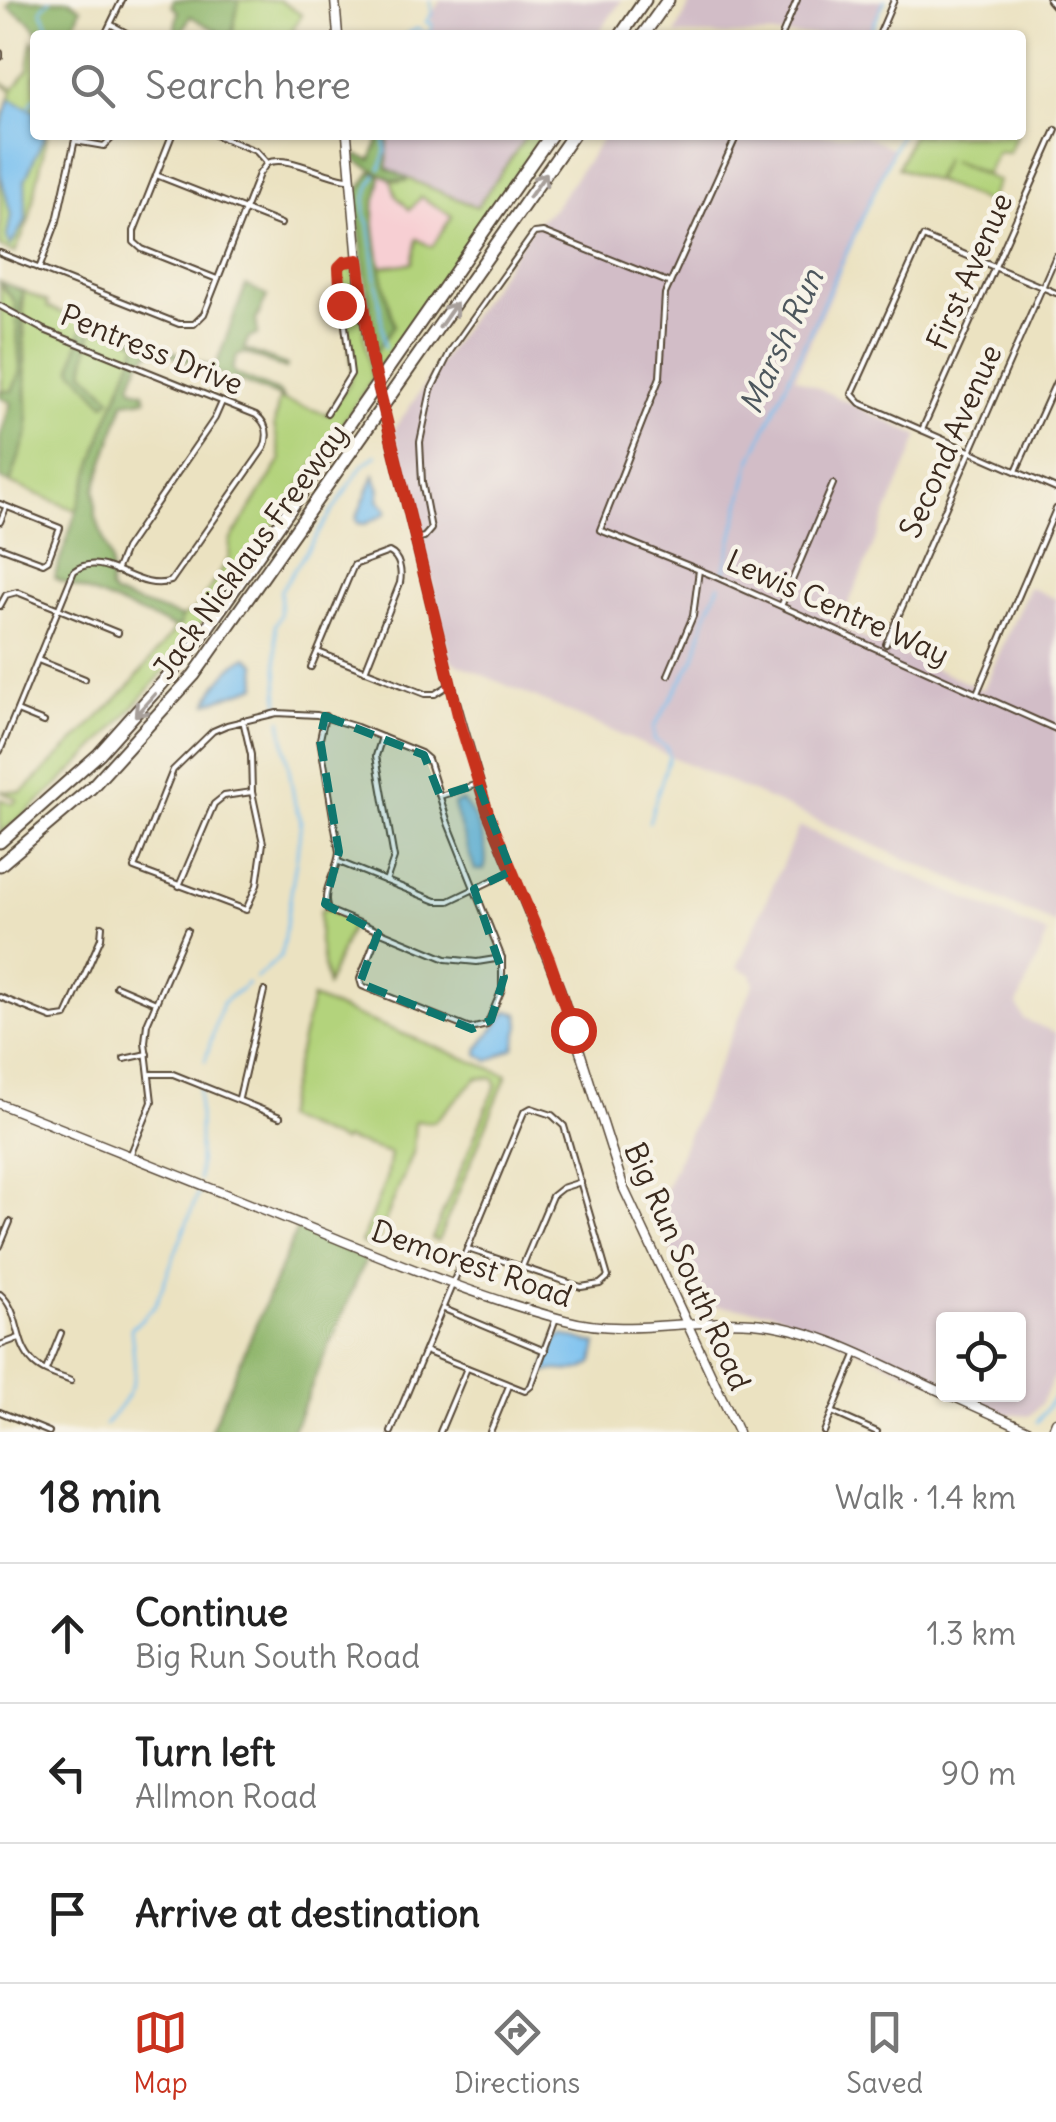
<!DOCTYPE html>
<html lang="en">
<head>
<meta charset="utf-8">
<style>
  body { margin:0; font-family:Delius,sans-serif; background:#f2f2f2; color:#222 }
  .controls { position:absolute; right:30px; bottom:30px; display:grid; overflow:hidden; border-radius:10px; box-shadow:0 2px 8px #0004 }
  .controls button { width:90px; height:90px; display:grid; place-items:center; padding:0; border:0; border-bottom:2px solid #e0e0e0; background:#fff; color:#222; font:50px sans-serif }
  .stop { position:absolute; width:30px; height:30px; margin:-22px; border:8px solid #c8321e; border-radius:50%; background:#fff }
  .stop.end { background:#c8321e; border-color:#fff; box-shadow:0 2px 10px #0008 }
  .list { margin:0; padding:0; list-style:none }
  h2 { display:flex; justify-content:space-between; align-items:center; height:130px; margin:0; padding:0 40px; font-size:42px }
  h2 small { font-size:32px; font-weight:400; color:#767676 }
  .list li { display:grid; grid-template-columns:65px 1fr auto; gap:30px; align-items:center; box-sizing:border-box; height:140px; padding:0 40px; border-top:2px solid #e0e0e0 }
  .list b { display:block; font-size:38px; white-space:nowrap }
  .list p { margin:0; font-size:32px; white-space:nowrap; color:#767676 }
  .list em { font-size:32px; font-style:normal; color:#767676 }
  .icon { flex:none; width:55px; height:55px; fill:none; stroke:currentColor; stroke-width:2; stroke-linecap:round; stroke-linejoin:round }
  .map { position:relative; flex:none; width:1056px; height:1432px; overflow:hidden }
  .search { position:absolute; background:#fff; box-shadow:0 2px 8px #0004; left:30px; right:30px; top:30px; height:110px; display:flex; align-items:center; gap:25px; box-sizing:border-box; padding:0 35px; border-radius:10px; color:#767676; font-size:38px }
  .sheet { height:550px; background:#fff }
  nav { display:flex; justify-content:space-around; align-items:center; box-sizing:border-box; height:140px; border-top:2px solid #e0e0e0; background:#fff; font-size:28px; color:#767676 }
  nav a { display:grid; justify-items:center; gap:5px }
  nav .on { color:#c8321e }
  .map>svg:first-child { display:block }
  .built { fill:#f7cfd3 }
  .industrial { fill:#d2bdc7 }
  .green { fill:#b3d37b; stroke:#777e4c; stroke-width:2.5 }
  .forest { fill:#8eb56b; stroke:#647044; stroke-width:2.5 }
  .water { fill:#78c0f0; stroke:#5a7587; stroke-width:2.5 }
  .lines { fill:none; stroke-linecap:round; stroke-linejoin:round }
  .stream { stroke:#78c0f0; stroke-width:2.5 }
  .street-casing { stroke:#554636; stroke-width:8 }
  .secondary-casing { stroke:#554636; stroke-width:11 }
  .highway-casing { stroke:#554636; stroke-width:15 }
  .street { stroke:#fff; stroke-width:4 }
  .secondary { stroke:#fff; stroke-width:8 }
  .highway { stroke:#fff; stroke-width:11 }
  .secondary-bridge-casing { stroke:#554636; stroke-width:11; stroke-linecap:butt }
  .secondary-bridge { stroke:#fff; stroke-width:8 }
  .oneway { stroke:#a79f9a }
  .route { stroke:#c8321e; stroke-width:12 }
  .marked { fill:#0f766e; fill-opacity:0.2; stroke:#0f766e; stroke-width:8; stroke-dasharray:20 12; stroke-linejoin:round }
  .labels { text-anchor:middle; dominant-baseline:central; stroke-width:9; stroke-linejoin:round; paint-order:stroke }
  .street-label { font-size:30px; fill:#3b2a1e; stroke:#f7f3e8 }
  .water-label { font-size:32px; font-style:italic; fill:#4d575d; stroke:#f7f3e8 }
</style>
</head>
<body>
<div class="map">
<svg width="1056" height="1432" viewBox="0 0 1056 1432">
  <rect width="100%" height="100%" fill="#f7f3e8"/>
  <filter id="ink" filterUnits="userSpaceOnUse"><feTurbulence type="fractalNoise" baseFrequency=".01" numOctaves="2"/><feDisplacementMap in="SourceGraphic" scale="20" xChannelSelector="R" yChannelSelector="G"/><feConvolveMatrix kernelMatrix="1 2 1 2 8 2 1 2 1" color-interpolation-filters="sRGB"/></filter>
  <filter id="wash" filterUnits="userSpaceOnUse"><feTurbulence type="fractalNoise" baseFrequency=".0048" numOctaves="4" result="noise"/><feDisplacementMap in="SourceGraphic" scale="40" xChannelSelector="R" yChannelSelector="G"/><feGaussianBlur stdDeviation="2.25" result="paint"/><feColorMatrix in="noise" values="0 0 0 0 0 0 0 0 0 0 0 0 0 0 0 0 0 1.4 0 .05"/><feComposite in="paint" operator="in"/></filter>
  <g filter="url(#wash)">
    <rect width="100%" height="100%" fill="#ebe2c1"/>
    <polygon class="built" points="382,172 391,179 396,196 409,210 421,197 452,216 432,247 417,239 412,263 379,267 373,206 379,197"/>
    <g class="industrial">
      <polygon points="441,0 622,0 597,35 415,35 432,30 434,26 430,16"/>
      <polygon points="692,0 884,0 868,35 675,35"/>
      <polygon points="378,135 527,135 477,207 387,168 388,138 379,139"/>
      <polygon points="605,135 864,135 894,149 795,377 919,436 839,627 983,690 1029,587 1056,599 1056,924 451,661 394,430 534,224 553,209"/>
      <polygon points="799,826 1048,934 1017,1005 1024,1019 1056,1033 1056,1373 1041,1404 1029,1416 1005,1414 960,1395 1018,1394 1018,1320 944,1320 943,1387 770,1311 692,1304 655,1213 754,983 751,974 737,967"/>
    </g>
    <g class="green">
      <polygon points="239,0 279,0 302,15 292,30 299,35 232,35"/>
      <polygon points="32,41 35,44 35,135 47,135 29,220 15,253 0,247 0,125 12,92 0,81 14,89 28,69"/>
      <polygon points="527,135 544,135 378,372 375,353 394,326 379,267 412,263 417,239 432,247 452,216 421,197 410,210 396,196 391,179 399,182 407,178 477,207"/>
      <polygon points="912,135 1016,135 1009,153 997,152 986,174 951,161 998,181 988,203 935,181 945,158 934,181 898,168"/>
      <path d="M352,264L372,380C261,542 157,711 0,834V799L13,804L17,799L0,791L21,792L28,787L126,690L173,632L174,627L180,626L181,617L195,610L208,591L229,558L230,541L281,460L274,425L279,399L327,414L348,385L353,372L340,271L343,265Z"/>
      <polygon points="0,284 15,302 20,373 12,391 2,392"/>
      <polygon points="23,291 48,302 47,307 84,321 72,369 105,404 110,397 84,371 93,324 139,341 104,429 78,511 10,483 28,431"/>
      <polygon points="327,908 353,922 327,985 319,942 320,911"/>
      <polygon points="312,998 507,1075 438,1241 432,1239 496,1085 494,1078 477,1078 434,1122 415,1121 413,1153 374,1248 361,1243 386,1179 390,1153 344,1139 342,1142 283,1118"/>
    </g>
    <g class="forest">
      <polygon points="12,0 70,0 81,8 71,35 40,35 30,22 8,7"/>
      <polygon points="173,0 239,0 232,35 224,35 190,16 182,33 175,29 178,11 172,6"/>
      <polygon points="388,138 387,168 407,178 406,181 391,179 355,160 357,155 371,160 379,139"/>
      <path d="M371,172L380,175C382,190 373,200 374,213C376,252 384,288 394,326L375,353L355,196Z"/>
      <polygon points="0,282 23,291 21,302 28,431 10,483 0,479 0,438 11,403 0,397 0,391 12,391 20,373 15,302"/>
      <polygon points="246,285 267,296 256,320 258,334 248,339 244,349 287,365 286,369 245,353 237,356 232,369 236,374 280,393 283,398 162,352 151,352 139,362 131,384 133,389 144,392 146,399 124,402 95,489 96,517 111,562 110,590 114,595 181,617 180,626 174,627 54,578 104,429 139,342 92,325 84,371 111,398 105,404 72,369 85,316 215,368"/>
      <polygon points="297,1229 366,1259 292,1432 210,1432"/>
    </g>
    <g class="water">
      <polygon points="10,99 35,111 35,135 45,135 25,180 26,220 10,247 7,236 11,215 0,173 0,129"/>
      <polygon points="374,475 380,489 378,500 387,510 385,514 365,524 358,523 356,519"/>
      <path d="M247,657L256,664L257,686L208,703C214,685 230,665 247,657Z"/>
      <path d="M462,801C476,815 491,851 484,870H475C468,849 459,827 454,804Z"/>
      <polygon points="508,1011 519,1014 520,1026 514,1048 489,1061 478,1054 479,1047"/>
      <path d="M563,1335L597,1344L593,1362C573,1380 563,1363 543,1374L554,1342Z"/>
    </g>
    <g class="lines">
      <g class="stream">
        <polyline points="46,35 48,26 41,10 50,0"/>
        <polyline points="406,35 418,28 425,34 431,32 432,24 426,22 432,14 430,0"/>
        <polyline points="869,35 885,0"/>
        <polyline points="29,107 35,98"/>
        <polyline points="380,169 386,152 384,136"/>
        <path d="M376,175C368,190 359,206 369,223L385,348"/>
        <polyline points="724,573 750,463 900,135"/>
        <polyline points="279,708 275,625 280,616 281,590 362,466 377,455"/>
        <polyline points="649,822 669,757 667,747 654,740 654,727 695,658 706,616 719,585"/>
        <polyline points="255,979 281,956 298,848 301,820 295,805 281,720"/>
        <polyline points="205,1061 222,1003 248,983"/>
        <polyline points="199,1087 199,1180"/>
        <polyline points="1037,1422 1056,1395"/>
        <path d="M105,1425C140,1385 136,1379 131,1329L155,1306L199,1191"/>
      </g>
    </g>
  </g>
  <g filter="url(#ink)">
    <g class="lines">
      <g class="street-casing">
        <g id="street">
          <polyline points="1049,0 1056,8"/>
          <polyline points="112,25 130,35"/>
          <polyline points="105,35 122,0"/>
          <polyline points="782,35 797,0"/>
          <polyline points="879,35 894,0"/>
          <polyline points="0,53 0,57"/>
          <polyline points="172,135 134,231 134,242 142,249 217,279"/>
          <polyline points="215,135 256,151 267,163"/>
          <polyline points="737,135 665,294 660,377 600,530 714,576 1056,729"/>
          <polyline points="75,141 104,146 115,135"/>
          <path d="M267,163C288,154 324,177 348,179"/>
          <polyline points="156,175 281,224"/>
          <polyline points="0,253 179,324 194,324 204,314 259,174 267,163"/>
          <polyline points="39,269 57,221 76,135"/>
          <polyline points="1056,293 923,237 852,394 860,403 1056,489"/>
          <path d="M0,306L44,330L256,415C268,424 269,435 264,448L171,581C138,594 104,548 74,571L0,751"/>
          <polyline points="327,413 351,374 338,269 344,263 358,260"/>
          <polyline points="922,430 1056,130"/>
          <polyline points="1016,471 1056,382"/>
          <polyline points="0,504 60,528 48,560 43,563 0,547"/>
          <polyline points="0,522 6,508"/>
          <polyline points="415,539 424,537 431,529 422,482 420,442 431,390 451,350 534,233 543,232 670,283"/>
          <polyline points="116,571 125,549 215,418 222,402"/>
          <polyline points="782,604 833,484"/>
          <polyline points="0,606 6,595 17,592 118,633"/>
          <polyline points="886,644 1056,256"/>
          <polyline points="318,652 425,694 435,694 446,687"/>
          <polyline points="38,660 85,679"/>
          <path d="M311,667L354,565L389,552C400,557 402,572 400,583L365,671"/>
          <polyline points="668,675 693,616 699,570"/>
          <polyline points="977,693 1056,509"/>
          <polyline points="17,711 44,722"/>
          <path d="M325,716L320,739L339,852C338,872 320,890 328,910L446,959L477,962L502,958"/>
          <polyline points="243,720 251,755 252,792 263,843 257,885 246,910 134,868 173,770 213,731 227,725 277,713 317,715 357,727 421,753 428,759 448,823 502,958 502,989 487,1025 470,1029 362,986 360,979 378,933"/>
          <polyline points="382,737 376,756 394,858 386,881"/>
          <polyline points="440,796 478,784"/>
          <polyline points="339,862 436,901 449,901 510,872"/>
          <polyline points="179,886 214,804 224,796 252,792"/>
          <polyline points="116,986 156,1003"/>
          <polyline points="0,997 52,1018 66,1016 101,938 102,926"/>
          <polyline points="124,1059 147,1054"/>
          <polyline points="151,1074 173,1074 280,1117"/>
          <polyline points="239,1098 264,991"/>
          <polyline points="130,1156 152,1102 145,1042 147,1024 187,930"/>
          <polyline points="0,1246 10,1222"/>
          <polyline points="522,1267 552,1196 562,1188 581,1182"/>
          <path d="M0,1294C21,1312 14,1343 33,1362C42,1372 59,1376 71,1381"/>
          <polyline points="444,1309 545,1351"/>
          <polyline points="0,1345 19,1338"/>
          <polyline points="425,1351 525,1391 531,1386 556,1318"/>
          <polyline points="46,1370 61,1333"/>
          <polyline points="0,1412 49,1432"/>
          <polyline points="832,1412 877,1432"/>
          <polyline points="391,1432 524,1112 531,1108 552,1115 564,1126 608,1277 600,1284 581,1287 468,1249"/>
          <polyline points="440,1432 467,1368"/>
          <polyline points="490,1432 509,1386"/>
          <polyline points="824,1432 856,1355"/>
        </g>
      </g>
      <g class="secondary-casing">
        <g id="secondary">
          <polyline points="335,0 338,35"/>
          <polyline points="347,135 361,297 371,357"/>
          <polyline points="390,435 451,686 488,813 560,989 624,1189 738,1432"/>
          <path d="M0,1104C110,1149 220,1193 330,1236C407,1267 485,1299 565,1320C628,1337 689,1318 753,1323C820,1328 883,1366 944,1393"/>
          <polyline points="948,1394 1032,1432"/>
          <polyline points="1052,1432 1056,1422"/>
        </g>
      </g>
      <g class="highway-casing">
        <g id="highway">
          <polyline points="621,35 645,0"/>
          <polyline points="643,35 668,0"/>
          <polyline points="0,842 99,754 191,651 551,135"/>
          <polyline points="0,865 91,788 194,675 573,135"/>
        </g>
      </g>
      <use href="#street" class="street"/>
      <use href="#secondary" class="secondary"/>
      <use href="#highway" class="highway"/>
      <g class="secondary-bridge-casing">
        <polyline id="secondary-bridge" points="371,357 390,435"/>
      </g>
      <use href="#secondary-bridge" class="secondary-bridge"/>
    </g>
    <defs><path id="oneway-shaft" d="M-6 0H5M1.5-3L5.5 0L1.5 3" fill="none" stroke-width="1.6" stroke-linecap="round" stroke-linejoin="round" transform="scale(2.5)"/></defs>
    <g class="oneway">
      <use href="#oneway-shaft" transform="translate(538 185) rotate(-55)"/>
      <use href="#oneway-shaft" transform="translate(448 315) rotate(-55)"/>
      <use href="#oneway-shaft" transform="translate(145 705) rotate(132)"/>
    </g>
  </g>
  <g class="lines" filter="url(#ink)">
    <polyline class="route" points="341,305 339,267 344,262 358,260 371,356 460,723 488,813 549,959 573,1030"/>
  </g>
  <path class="marked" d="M325,716L424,755L440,796L478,784L511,871L474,889L504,977L491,1020L472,1029L360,983L378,933L325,904L339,852L320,739Z"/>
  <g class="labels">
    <g class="street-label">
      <text transform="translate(969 271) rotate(-66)">First Avenue</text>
      <text transform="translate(152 349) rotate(22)">Pentress Drive</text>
      <text transform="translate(950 441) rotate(-66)">Second Avenue</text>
      <text transform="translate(250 551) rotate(-54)">Jack Nicklaus Freeway</text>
      <text transform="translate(838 607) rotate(24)">Lewis Centre Way</text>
      <text transform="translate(472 1263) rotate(19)">Demorest Road</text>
      <text transform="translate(688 1266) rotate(66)">Big Run South Road</text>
    </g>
    <g class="water-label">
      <text transform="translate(781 341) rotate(-65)">Marsh Run</text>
    </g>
  </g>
</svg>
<div class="controls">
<button><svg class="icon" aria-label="locate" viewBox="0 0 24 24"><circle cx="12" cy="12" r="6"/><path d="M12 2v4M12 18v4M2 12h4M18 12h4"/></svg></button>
</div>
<div class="stop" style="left:573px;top:1030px"></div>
<div class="stop end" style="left:341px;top:305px"></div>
<div class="search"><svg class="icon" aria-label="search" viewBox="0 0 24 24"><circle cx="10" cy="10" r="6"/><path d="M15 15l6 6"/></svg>Search here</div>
</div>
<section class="sheet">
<h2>18 min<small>Walk · 1.4 km</small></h2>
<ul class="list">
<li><svg class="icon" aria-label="ahead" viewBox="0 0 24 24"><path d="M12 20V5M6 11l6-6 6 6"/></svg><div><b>Continue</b><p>Big Run South Road</p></div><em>1.3 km</em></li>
<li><svg class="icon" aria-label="left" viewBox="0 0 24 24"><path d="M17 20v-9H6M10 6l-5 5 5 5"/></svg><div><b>Turn left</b><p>Allmon Road</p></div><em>90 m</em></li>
<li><svg class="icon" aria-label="arrive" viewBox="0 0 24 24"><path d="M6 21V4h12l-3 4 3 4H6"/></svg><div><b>Arrive at destination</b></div></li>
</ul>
</section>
<nav>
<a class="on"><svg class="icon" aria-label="map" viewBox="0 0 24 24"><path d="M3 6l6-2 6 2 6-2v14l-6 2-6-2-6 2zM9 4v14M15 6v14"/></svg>Map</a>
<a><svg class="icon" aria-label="directions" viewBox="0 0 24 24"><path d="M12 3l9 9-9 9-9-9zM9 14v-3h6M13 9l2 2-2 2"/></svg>Directions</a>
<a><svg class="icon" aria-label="saved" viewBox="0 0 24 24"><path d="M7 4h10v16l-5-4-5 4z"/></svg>Saved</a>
</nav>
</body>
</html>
